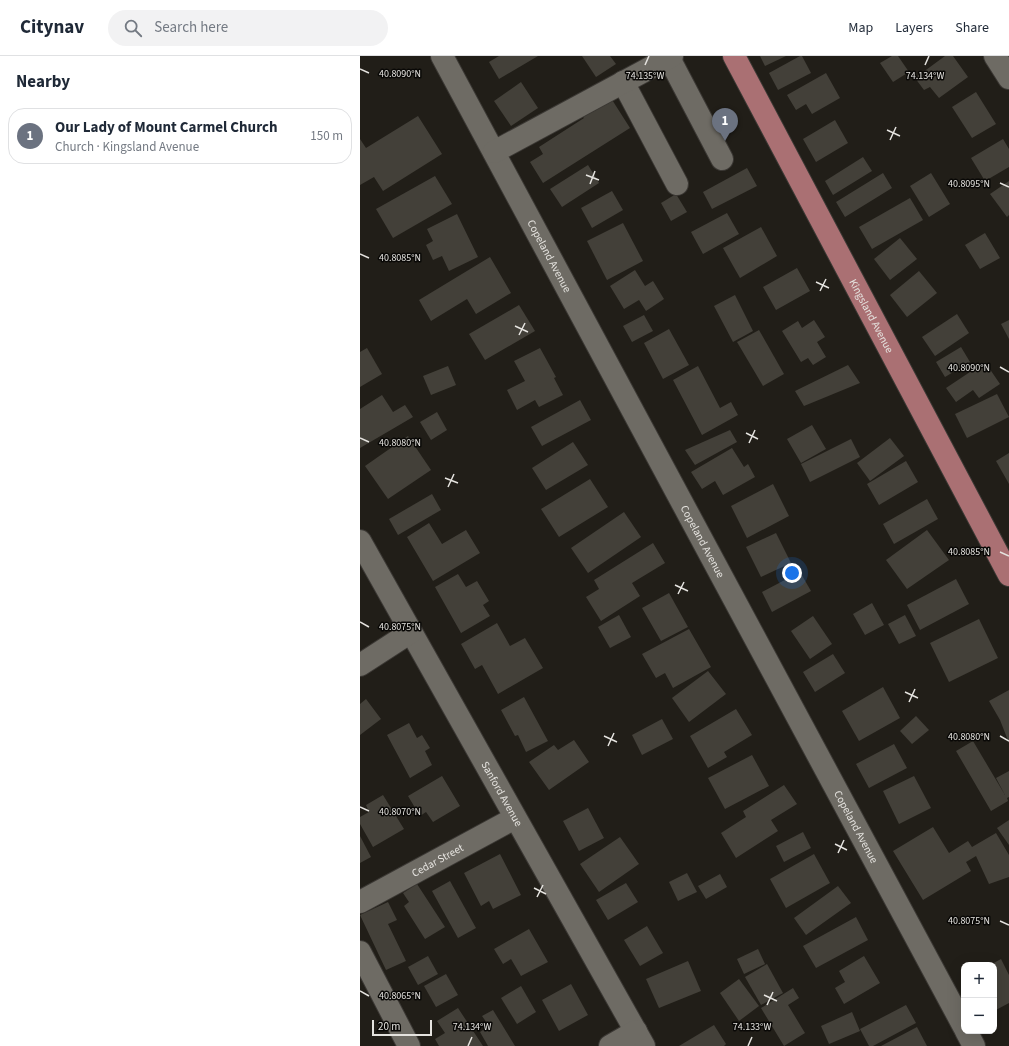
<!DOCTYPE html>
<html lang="en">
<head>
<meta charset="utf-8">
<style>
  body { margin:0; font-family:"Source Sans 3",sans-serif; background:#f2f2f3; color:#1f2937 }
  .controls { position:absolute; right:12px; bottom:12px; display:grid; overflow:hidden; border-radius:8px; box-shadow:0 4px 16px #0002 }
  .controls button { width:36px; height:36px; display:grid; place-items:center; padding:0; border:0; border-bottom:1px solid #e0e1e3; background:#fff; color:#1f2937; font:20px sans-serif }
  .scale { position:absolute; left:12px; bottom:10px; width:60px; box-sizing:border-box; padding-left:4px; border:2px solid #e5e3df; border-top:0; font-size:11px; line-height:14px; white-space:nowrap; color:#e5e3df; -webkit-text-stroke:3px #090806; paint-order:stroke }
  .you { position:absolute; left:432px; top:517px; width:14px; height:14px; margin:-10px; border:3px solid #fff; border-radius:50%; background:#1a73e8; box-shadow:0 0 0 6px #1a73e833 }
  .badge { display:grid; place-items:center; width:26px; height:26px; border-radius:50%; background:#21766d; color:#fff; font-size:13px; font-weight:700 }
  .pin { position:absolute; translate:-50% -33px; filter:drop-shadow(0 1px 2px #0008) }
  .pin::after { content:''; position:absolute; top:21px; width:14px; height:12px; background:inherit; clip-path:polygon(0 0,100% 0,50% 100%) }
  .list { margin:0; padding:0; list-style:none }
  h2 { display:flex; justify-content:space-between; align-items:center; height:52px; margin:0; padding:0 16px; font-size:17px }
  h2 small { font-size:13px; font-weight:400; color:#747a83 }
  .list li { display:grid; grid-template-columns:26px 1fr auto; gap:12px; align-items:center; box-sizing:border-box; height:56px; margin:0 8px 8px; padding:0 8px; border:1px solid #e0e1e3; border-radius:16px }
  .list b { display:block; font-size:15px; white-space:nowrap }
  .list p { margin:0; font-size:13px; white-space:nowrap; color:#747a83 }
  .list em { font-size:13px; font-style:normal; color:#747a83 }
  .icon { flex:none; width:22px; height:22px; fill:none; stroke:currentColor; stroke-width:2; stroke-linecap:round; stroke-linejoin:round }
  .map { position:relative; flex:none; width:649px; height:990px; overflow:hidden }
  header { display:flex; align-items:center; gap:24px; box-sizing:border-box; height:56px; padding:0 20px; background:#fff; border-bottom:1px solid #e0e1e3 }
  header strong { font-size:19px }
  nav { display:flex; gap:22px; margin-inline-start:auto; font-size:14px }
  .search { width:280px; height:36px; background:#f2f2f3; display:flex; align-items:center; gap:10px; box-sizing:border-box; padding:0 14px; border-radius:22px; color:#747a83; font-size:15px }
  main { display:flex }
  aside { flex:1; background:#fff }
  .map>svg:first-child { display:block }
  .building { fill:#434039 }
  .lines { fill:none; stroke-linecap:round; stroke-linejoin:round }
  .minor-casing { stroke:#3b3834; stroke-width:24 }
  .major-casing { stroke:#3b3834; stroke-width:24 }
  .minor { stroke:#6e6b64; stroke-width:22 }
  .major { stroke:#aa7073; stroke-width:22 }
  .ticks { fill:none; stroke:#e5e3df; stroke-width:1.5 }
  .labels { text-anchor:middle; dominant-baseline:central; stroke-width:3; stroke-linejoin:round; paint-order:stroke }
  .street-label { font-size:11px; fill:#e5e3df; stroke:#090806 }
  .ticks-label { font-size:10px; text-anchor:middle; fill:#e5e3df; stroke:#090806; stroke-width:3; stroke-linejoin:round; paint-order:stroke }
</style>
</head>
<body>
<header>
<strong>Citynav</strong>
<div class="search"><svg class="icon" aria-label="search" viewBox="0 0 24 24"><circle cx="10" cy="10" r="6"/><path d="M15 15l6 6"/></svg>Search here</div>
<nav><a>Map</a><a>Layers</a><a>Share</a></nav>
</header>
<main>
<aside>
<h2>Nearby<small></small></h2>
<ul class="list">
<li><span class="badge" style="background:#6b7280">1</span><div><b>Our Lady of Mount Carmel Church</b><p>Church · Kingsland Avenue</p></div><em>150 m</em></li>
</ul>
</aside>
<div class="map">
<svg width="649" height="990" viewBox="0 0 649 990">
  <rect width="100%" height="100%" fill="#211e18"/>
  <g class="building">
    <polygon points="139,0 178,0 139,23 129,6"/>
    <polygon points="222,0 250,0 256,8 236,21"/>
    <polygon points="400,0 426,0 405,10"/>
    <polygon points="440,0 442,0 451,17 418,34 409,17"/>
    <polygon points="532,0 538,0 549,16 533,26 520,7"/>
    <polygon points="585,0 593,0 608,21 579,42 570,31 564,34 555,22"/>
    <polygon points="466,17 480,42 452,58 446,48 436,54 427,39"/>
    <polygon points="161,26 178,52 151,70 134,45"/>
    <polygon points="616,36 636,68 612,82 592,51"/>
    <polygon points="249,39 270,72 183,127 170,106 183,98 179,91 224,62 220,57"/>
    <polygon points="58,60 82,98 23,135 14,121 0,129 0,83 6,92"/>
    <polygon points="475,64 488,87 456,106 443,83"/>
    <polygon points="643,83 649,93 649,111 625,125 611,102"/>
    <polygon points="503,101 512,115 473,139 465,125"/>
    <polygon points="228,109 239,127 202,151 190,133"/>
    <polygon points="387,112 397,130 352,153 343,136"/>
    <polygon points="523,117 532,132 485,161 476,146"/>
    <polygon points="571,117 590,148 569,161 550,130"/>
    <polygon points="75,120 92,148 33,182 16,153"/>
    <polygon points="649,125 649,159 647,161 630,138"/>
    <polygon points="252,135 263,154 232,172 221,152"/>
    <polygon points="316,138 327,156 311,165 301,147"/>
    <polygon points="550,142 563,164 512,193 499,171"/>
    <polygon points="367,157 379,178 343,198 331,176"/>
    <polygon points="97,158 118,201 89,215 82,200 73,204 66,189 73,185 67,173"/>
    <polygon points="263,167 283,205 247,224 227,185"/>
    <polygon points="401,171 417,200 380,222 363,192"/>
    <polygon points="625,177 640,202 620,213 605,189"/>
    <polygon points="540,182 557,203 530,224 514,203"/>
    <polygon points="130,201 151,237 116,258 107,243 71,265 59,244"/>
    <polygon points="437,212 450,235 416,254 403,231"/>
    <polygon points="275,214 285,230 293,225 304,243 286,255 279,244 264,253 250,230"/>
    <polygon points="559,215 577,237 547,261 530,239"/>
    <polygon points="375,239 393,275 373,286 354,250"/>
    <polygon points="159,249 175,275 125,304 109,278"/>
    <polygon points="597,258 609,277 575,300 562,281"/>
    <polygon points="284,259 293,275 272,286 263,270"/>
    <polygon points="454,264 465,281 457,286 466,301 453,309 448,302 441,306 422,275 438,265 442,272"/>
    <polygon points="649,264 649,283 641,268"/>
    <polygon points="309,273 329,309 303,323 284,287"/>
    <polygon points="399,274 424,318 403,330 377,286"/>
    <polygon points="601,291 610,306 585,321 576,306"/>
    <polygon points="7,292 22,318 0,331 0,296"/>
    <polygon points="180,292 196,321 194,322 203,339 179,351 175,344 157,354 147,334 165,325 154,305"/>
    <polygon points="625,306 640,328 619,342 613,334 596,346 586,332"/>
    <polygon points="488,309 500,327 444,350 435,335"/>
    <polygon points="88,310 96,329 71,339 63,320"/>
    <polygon points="338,310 360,352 371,346 378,359 342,379 313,324"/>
    <polygon points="637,338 649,361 607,382 595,358"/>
    <polygon points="22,339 33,356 45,349 53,361 0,392 0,353"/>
    <polygon points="220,344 231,364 182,390 171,371"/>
    <polygon points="77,356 87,374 71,384 60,366"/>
    <polygon points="452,369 466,393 441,407 427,383"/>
    <polygon points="370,374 377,386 335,409 325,394"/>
    <polygon points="48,380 71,414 28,443 5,410"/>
    <polygon points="530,382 544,400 510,425 497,407"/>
    <polygon points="491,383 500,401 450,426 441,408"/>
    <polygon points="213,386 228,409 186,434 172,412"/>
    <polygon points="372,392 384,411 388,408 395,421 363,439 355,425 342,433 331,416"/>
    <polygon points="649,397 649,428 636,405"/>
    <polygon points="546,405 558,426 519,449 507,428"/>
    <polygon points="230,423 248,451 199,481 181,453"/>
    <polygon points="413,428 429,460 387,482 371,450"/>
    <polygon points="72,438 81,454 38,479 29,463"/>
    <polygon points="567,443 578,463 534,488 523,468"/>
    <polygon points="264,456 281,481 228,517 211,492"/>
    <polygon points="69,467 82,488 106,474 120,497 73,525 47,481"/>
    <polygon points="567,474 589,504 547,533 526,504"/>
    <polygon points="416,477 431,507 401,521 386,491"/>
    <polygon points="293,487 305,507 272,527 280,540 241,565 226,541 239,533 234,524"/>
    <polygon points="440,516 451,535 412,556 402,536"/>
    <polygon points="98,518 106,531 117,525 129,545 123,549 130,560 101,577 75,531"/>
    <polygon points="596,523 609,548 560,574 547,549"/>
    <polygon points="309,537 328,571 301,585 282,552"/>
    <polygon points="512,547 524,569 505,579 493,558"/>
    <polygon points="259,559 271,581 250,592 238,571"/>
    <polygon points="545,559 556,580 539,588 528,568"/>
    <polygon points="453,560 472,588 450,603 431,575"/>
    <polygon points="619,563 638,602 589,626 570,587"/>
    <polygon points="137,567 150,590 165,582 183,612 138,638 122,609 115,613 101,588"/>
    <polygon points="329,573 351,611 313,632 305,617 296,622 282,598"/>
    <polygon points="473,598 485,617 455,636 443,616"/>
    <polygon points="348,615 366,638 329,666 312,642"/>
    <polygon points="523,631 540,662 499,685 482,655"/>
    <polygon points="649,634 649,660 645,662 649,660 649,687 640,664 629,645"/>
    <polygon points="164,641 188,685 166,696 158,679 155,680 141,654"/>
    <polygon points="6,643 21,663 0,679 0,648"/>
    <polygon points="376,653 392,679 364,696 367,701 348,712 330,680"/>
    <polygon points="556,660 569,674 552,688 540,675"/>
    <polygon points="302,663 313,683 282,699 272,679"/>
    <polygon points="49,667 57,682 62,679 70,692 65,695 72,709 50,722 27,679"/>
    <polygon points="214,684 229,706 189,734 169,706 194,689 198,694"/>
    <polygon points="613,685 645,739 636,722 649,715 649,741 647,742 648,745 631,755 596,695"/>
    <polygon points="534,688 547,712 509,732 496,708"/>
    <polygon points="392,699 409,730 365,753 348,722"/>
    <polygon points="82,720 100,750 73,766 66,756 60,760 48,740"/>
    <polygon points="554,720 571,752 539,768 523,735"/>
    <polygon points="424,729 437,748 411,764 418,775 376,802 361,777 386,761 383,755"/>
    <polygon points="23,739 44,773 13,791 0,768 0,761 9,756 6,749"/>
    <polygon points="228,752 244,782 219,795 203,765"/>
    <polygon points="649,764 649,789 637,772"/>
    <polygon points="573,771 589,797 608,785 612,791 636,777 649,799 649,821 629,828 616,800 606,806 611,815 563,844 533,795"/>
    <polygon points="443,776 451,792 424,806 416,790"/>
    <polygon points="0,780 11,801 0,807"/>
    <polygon points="260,781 279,808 239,836 220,808"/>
    <polygon points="140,798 161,839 133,853 129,845 121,850 104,817"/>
    <polygon points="454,798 470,827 426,852 410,823"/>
    <polygon points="327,817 337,836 318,845 309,826"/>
    <polygon points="360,818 367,831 346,843 338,830"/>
    <polygon points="90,825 116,872 98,882 72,835"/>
    <polygon points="266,827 278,846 248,864 236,844"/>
    <polygon points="57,828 85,871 65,883 44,850 49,846 43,837"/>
    <polygon points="478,830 491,847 446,879 434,862"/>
    <polygon points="28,846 37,864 28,868 46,905 26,914 0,859"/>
    <polygon points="496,861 508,884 456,912 443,890"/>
    <polygon points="287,870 303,897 280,910 264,884"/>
    <polygon points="169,873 188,906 161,920 151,903 143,908 134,893"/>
    <polygon points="398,893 405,908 384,918 377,903"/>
    <polygon points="68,900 78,918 58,929 48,911"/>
    <polygon points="504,900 520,927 484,948 475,932 485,926 479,915"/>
    <polygon points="641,903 649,919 649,947 634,955 634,909 630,909"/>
    <polygon points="328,905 341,935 299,952 286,923"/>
    <polygon points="407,908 423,937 401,949 385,921"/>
    <polygon points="86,918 98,939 76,951 64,930"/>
    <polygon points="379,923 399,950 379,965 360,937"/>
    <polygon points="211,928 228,959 199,975 182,944"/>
    <polygon points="161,930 176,956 157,968 141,942"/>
    <polygon points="433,932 439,942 428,949 445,977 424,990 401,952"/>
    <polygon points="546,949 556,967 513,990 509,990 500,973"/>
    <polygon points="98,952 123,990 79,990 75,983 85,977 77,965"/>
    <polygon points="133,954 155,990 128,990 120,976 129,970 122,960"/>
    <polygon points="492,956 500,975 469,988 461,970"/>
    <polygon points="354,969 366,988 364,990 319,990"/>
    <polygon points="557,971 567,990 521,990"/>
  </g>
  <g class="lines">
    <g class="minor-casing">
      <g id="minor">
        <path id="s1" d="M82,0L604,971"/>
        <polyline points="635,0 649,22"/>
        <polyline points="309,2 362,103"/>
        <polyline points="263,26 317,128"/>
        <polyline points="134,96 312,0"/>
        <path id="s2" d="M0,485L284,990"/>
        <polyline points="0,609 51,576"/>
        <path id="s3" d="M0,846L155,762"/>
        <polyline points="0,896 49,990"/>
        <polyline points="606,975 614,990"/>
        <polyline points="250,990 276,975"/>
      </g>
    </g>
    <g class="major-casing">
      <g id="major">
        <path id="s4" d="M374,0L649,519"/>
      </g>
    </g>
    <use href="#minor" class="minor"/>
    <use href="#major" class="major"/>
  </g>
  <path class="ticks" d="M285,9L289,0M565,9L569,0M0,13L9,17M527,74L540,80M530,84L536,71M226,119L239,124M640,127L649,131M230,128L235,115M0,198L9,202M456,226L469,232M460,235L466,223M155,270L168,276M159,279L165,267M640,311L649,316M386,377L398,383M0,382L9,386M389,387L395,374M85,422L98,427M88,431L94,418M640,496L649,500M315,529L328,535M318,538L324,526M0,566L9,571M545,636L558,642M549,646L555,633M244,680L257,686M640,680L649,685M248,690L254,677M0,751L9,755M475,788L487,794M478,797L484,784M174,832L186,838M177,841L183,829M640,865L649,869M0,935L9,940M404,939L417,945M407,949L413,936M108,990L112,981M388,990L392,981"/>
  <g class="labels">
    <g class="street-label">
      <text stroke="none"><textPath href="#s1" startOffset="227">Copeland Avenue</textPath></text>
      <text stroke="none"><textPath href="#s4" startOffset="294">Kingsland Avenue</textPath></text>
      <text stroke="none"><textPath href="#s1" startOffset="551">Copeland Avenue</textPath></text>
      <text stroke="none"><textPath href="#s2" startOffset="290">Sanford Avenue</textPath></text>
      <text stroke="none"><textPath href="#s1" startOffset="875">Copeland Avenue</textPath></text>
      <text stroke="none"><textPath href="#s3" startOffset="88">Cedar Street</textPath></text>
    </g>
  </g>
  <g class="ticks-label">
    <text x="40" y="21">40.8090°N</text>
    <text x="285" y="23">74.135°W</text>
    <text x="565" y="23">74.134°W</text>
    <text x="609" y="131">40.8095°N</text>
    <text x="40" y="205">40.8085°N</text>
    <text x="609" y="315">40.8090°N</text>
    <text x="40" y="390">40.8080°N</text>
    <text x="609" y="499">40.8085°N</text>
    <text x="40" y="574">40.8075°N</text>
    <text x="609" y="684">40.8080°N</text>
    <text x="40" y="759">40.8070°N</text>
    <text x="609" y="868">40.8075°N</text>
    <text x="40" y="943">40.8065°N</text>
    <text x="112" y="974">74.134°W</text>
    <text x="392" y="974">74.133°W</text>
  </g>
</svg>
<div class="controls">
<button>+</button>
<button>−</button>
</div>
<div class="scale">20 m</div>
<div class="you"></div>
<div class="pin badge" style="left:365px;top:85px;background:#6b7280">1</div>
</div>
</main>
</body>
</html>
